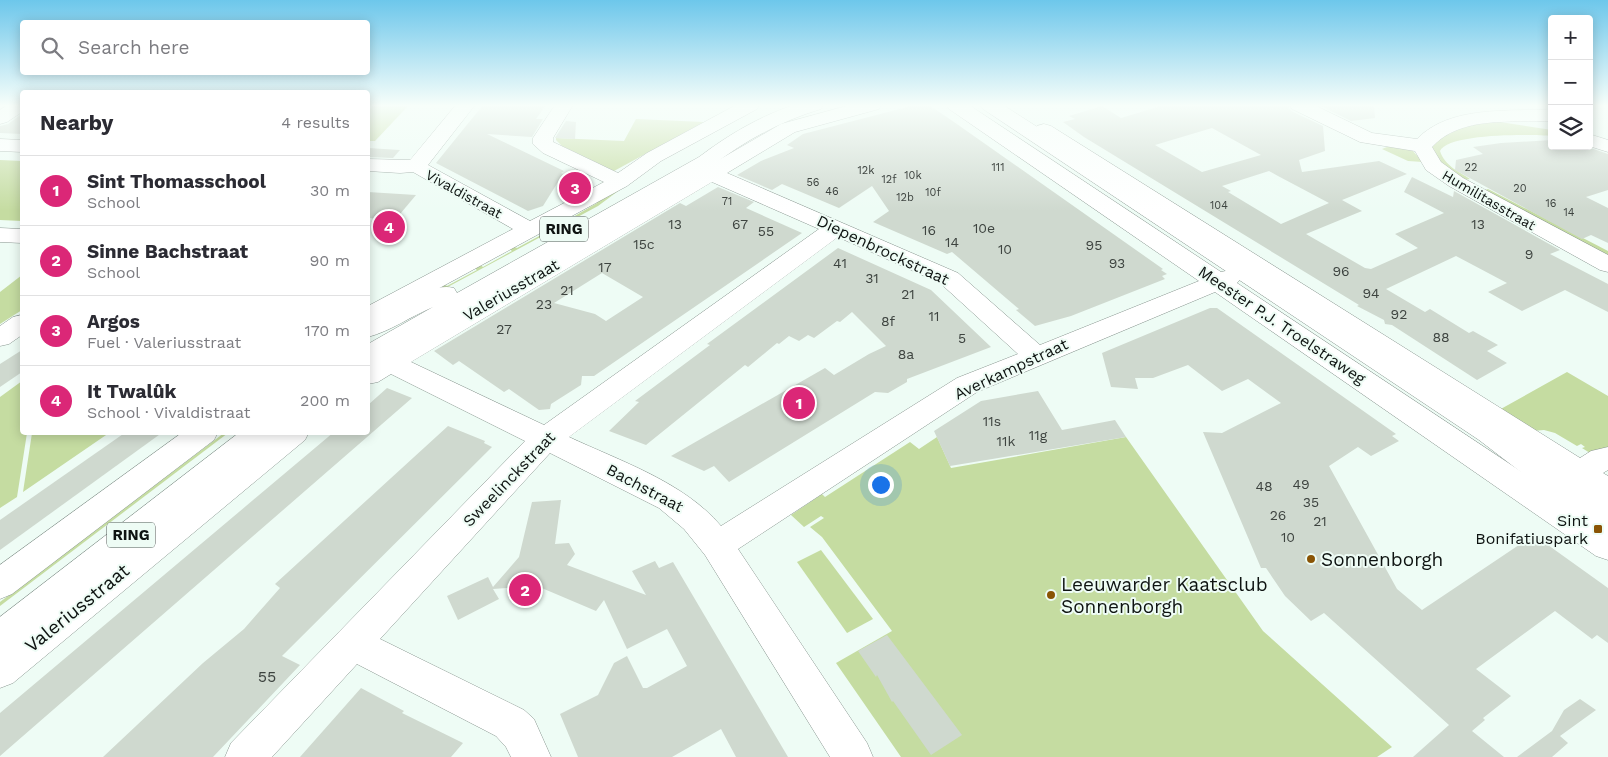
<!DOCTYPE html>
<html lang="en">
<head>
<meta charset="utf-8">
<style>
  body { margin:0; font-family:"Work Sans",sans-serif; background:#f2f2f3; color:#2b2b33 }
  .controls { position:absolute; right:15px; top:15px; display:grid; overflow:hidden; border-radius:5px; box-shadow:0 2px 12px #0003 }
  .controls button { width:45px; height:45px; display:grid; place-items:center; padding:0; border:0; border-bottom:1px solid #e1e1e2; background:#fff; color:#2b2b33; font:25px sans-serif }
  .you { position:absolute; left:880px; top:484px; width:18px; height:18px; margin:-12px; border:4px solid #fff; border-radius:50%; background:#1a73e8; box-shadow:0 0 0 8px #1a73e833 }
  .badge { display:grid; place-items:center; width:32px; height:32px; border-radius:50%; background:#db2777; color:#fff; font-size:16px; font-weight:700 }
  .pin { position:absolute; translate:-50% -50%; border:2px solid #fff; box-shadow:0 1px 5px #0006 }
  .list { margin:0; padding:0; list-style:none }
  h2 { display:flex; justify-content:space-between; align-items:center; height:65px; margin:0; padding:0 20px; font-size:21px }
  h2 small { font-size:16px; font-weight:400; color:#7c7c81 }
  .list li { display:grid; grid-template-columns:32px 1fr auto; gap:15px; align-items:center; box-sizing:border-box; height:70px; padding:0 20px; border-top:1px solid #e1e1e2 }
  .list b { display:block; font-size:19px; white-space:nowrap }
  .list p { margin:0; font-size:16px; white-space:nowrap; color:#7c7c81 }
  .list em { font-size:16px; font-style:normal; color:#7c7c81 }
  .icon { flex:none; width:28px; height:28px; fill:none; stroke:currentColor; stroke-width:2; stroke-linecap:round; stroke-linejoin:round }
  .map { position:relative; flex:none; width:1608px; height:757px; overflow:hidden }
  .search { position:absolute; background:#fff; box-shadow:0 2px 12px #0003; left:20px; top:20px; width:350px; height:55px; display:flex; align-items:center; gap:12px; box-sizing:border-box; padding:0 18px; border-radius:5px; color:#7c7c81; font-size:19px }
  .panel { position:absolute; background:#fff; box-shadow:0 2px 12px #0003; left:20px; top:90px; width:350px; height:345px; border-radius:5px }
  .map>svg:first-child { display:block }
  .green { fill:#c5dca1 }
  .building { fill:#cfd9cf; fill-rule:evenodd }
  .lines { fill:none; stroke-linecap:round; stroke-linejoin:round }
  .street-casing { stroke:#899690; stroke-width:1 }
  .secondary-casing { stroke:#899690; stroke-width:1 }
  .primary-casing { stroke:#899690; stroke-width:1 }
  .street { fill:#fff; fill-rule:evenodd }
  .secondary { fill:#fff; fill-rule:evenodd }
  .primary { fill:#fff; fill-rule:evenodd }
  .poi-dot { fill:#8a5405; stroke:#eefcf5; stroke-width:2 }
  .labels { text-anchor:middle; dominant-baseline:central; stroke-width:4; stroke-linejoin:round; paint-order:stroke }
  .far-number-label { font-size:11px; fill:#3e4440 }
  .far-street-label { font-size:14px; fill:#0e1311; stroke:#eefcf5 }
  .number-label { font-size:14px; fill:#3e4440 }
  .shield { fill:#eefcf5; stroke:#515955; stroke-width:1 }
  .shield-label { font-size:15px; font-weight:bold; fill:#0e1311 }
  .street-label { font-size:16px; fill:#0e1311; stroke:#eefcf5 }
  .poi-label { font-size:16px; fill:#0e1311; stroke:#eefcf5; text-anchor:end }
  .near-number-label { font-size:16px; fill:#3e4440 }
  .near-poi-label { font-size:19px; fill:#0e1311; stroke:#eefcf5; text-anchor:start }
  .near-street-label { font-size:19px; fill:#0e1311; stroke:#eefcf5 }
</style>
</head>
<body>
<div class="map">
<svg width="1608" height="757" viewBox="0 0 1608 757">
  <rect width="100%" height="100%" fill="#eefcf5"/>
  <g class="green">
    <polygon points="374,105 409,105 375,141 368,141 368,111"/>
    <polygon points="636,119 704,122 614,171 562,146 556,140 556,138 624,141"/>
    <path d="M1500,122L1552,130V136C1533,134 1448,133 1440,151C1445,166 1458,171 1470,179L1459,181L1431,153L1433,142L1469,124Z"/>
    <polygon points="1386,144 1411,149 1423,162 1408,161 1382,149 1387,147"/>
    <polygon points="0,160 22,161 22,221 0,220"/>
    <polygon points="625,186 598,206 444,289 438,285 442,283 447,286 477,270 473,267 479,264 483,267 512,251 508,248 512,246 517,248 556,227 552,224 557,222 561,224 597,203 592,200"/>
    <polygon points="1488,189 1608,251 1608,261 1479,192"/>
    <polygon points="22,275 22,310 0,324 0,292"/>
    <polygon points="1567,372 1608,396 1608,451 1590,453 1582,448 1585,447 1581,444 1577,446 1555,433 1544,430 1532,431 1499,410"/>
    <polygon points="22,381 22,432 27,433 17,497 0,508 0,397"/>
    <polygon points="32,433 32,432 109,433 23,492"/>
    <polygon points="224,433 228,433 0,606 0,602"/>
    <polygon points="937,437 951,468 1126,437 1263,631 1392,747 1377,757 901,757 836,663 892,631 822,537 810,527 824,518 821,516 804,527 791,515 822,494 825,497 910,442 919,449"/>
    <polygon points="821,550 873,619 847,633 797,562"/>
  </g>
  <g class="building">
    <polygon points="483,105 546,105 536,119 543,119 532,137 487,134 564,171 561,173 563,174 543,206 528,211 436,163"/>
    <polygon points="915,105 929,105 954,122 1163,269 1161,270 1167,274 1162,276 1165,279 1071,316 1035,326 1016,310 1019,309 952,252 947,254 873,222 889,211 872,186 839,208 782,184 772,190 737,175 761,161 794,148 787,145 803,134"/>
    <path d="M1164,105H1288L1291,111L1323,126L1325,151L1299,160L1302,172L1379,161L1407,174L1342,200L1362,211L1306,234L1365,268L1371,269L1418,248L1395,234L1444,213L1404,192L1412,177L1453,197L1454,191L1560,250L1550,254L1608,284V312L1565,290L1522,311L1488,292L1507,283L1456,256L1386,289L1425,312L1430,309L1469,333L1473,331L1498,345L1487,351L1507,363L1477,380L1392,325L1385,324L1384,320L1357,306L1359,305L1084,137L1063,122L1075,119L1069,116L1102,106L1121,118ZM1212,128L1261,155L1202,172L1155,145ZM1269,171L1278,176L1329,203L1281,224L1228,192L1231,191L1222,186Z"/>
    <polygon points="1319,105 1374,105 1375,118 1351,121"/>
    <polygon points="22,114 22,134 0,133 0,126 8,124"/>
    <polygon points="566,121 576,122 575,139 555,138"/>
    <polygon points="1552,140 1552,146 1570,146 1586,150 1588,147 1608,154 1608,190 1586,197 1608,208 1608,243 1591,235 1582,239 1455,170 1456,160 1483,154 1473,147 1501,143"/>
    <polygon points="368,148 400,150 393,158 368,157"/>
    <path d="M718,187L754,202L746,208L802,233L594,376H582L581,385L551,404L550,409L539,410L509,389L504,392L459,361L453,365L434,351L680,203L686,206ZM602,273L643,297L606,321L595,314L554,303Z"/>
    <polygon points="368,192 416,195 395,220 368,218"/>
    <polygon points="838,248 931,290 991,347 907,379 907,382 888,393 875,392 729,482 714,466 704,471 671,456 825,368 834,375 869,354 886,346 852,312 840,322 837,321 814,338 808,335 799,341 789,336 779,344 777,343 748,367 745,365 646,445 609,431 639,402 635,401 710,345 707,344"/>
    <polygon points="1210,308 1217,308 1396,434 1392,436 1399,441 1371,456 1358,447 1329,466 1397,589 1422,610 1534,535 1608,588 1608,643 1597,635 1592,639 1555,611 1476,669 1511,696 1483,718 1485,720 1472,731 1504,757 1413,757 1449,725 1324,613 1311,621 1285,596 1266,568 1261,568 1203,432 1222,433 1281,403 1248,379 1222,391 1188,365 1153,378 1135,378 1138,389 1111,387 1102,353"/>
    <polygon points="22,350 22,372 0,387 0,364"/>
    <polygon points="387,388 412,398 0,756 0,713 334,432 368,432 368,405"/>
    <polygon points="1038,391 1062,430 1115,420 1126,437 950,466 934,431 981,401"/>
    <polygon points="448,426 485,441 484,443 492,447 282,656 300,665 213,757 103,757 203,663 244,629 280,588 275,584"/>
    <polygon points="126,432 163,432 0,550 0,520"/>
    <polygon points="561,500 555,544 569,543 575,554 567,565 646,595 632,571 655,561 659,568 673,562 788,757 736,757 721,729 672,757 578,757 560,714 598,695 614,663 627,656 643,688 647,688 687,666 667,629 627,649 604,600 596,611 537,586 493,589 499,599 458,620 447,596 488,577 493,587 519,557 532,502"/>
    <polygon points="887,635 962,735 931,755 893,701 892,702 877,675 876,677 858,651"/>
    <polygon points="361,688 404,711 402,713 463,743 451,757 300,757"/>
    <polygon points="1580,699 1596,710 1560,736 1568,743 1552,757 1517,757 1552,731 1564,710"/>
  </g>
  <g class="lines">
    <g class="street-casing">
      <g id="street">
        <polygon points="8,105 22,105 22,112 7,122 0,124 0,110"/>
        <polygon points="456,105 475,105 428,165 530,221 604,182 543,153 533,144 533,138 555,105 573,105 553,138 553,142 618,173 647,153 736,105 759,105 757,109 661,161 627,186 377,322 368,324 368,306 513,229 413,172 400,173 368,171 368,159 410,160"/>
        <path d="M850,105H881L879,109L795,132L727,173L958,273L1040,345L1199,281L949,109L947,105H969L1221,272L1230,270L1239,272L1242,277L1237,283L1608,529V560L1596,556L1215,292L977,392L738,549L867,743L873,757H830L705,555L684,529L659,508L550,453L380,639L524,710L534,719L551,757H511L506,747L496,736L357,664L272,757H225L231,743L525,441L391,374L378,382L368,384V363L781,124ZM712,182L819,229L544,425L411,362ZM838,237L940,283L1018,354L957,378L721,526C684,482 620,461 569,437Z"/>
        <path d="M1290,105H1314L1372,133L1417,139C1450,105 1508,112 1552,109V121C1513,123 1461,115 1432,147L1441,162L1463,178L1608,255V272L1600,270L1449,186L1426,170L1415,151L1360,142L1292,109Z"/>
        <polygon points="1044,124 1051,126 1580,458 1591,451 1608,447 1608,470 1603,473 1608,476 1608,503 1597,500 1579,488 1565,493 1554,489 1550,481 1555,472 1037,134 1034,130 1037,126"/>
        <polygon points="1589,134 1608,140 1608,152 1589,146"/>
        <polygon points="0,139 22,140 22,152 0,151"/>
        <polygon points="0,228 22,229 22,243 0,242"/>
        <polygon points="22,315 22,335 9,344 0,346 0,326 13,317"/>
        <polygon points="183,432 218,432 214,440 12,594 0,599 0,565"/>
        <polygon points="274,432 309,432 305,440 13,683 0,688 0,648"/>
      </g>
    </g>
    <g class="secondary-casing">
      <polygon id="secondary" points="981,105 1003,105 1499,424 1570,477 1608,501 1608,530 1597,526 1548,493 1479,440 983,109"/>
    </g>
    <g class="primary-casing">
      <g id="primary">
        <path d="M794,105H823L821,109C781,121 746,140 713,165L377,361L368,364V344L433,307C411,316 391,331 368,337V319C388,308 431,282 454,288L457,293L699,157C728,135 760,116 794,105Z"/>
        <polygon points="240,432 275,432 271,440 13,649 0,654 0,617"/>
      </g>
    </g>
    <use href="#street" class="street"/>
    <use href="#secondary" class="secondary"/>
    <use href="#primary" class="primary"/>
  </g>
  <linearGradient id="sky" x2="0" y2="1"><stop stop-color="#6dc7eb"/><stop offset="0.5" stop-color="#f7fefa"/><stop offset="1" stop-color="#f7fefa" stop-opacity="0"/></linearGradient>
  <rect width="1608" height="211" fill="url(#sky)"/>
  <g class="poi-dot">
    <rect x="1593" y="524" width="10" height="10" rx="2.5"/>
    <circle cx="1311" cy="559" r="5"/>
    <circle cx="1051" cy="595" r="5"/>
  </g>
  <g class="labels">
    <g class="far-number-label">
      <text x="998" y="167">111</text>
      <text x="1471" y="167">22</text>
      <text x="866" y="170">12k</text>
      <text x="913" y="175">10k</text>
      <text x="889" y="179">12f</text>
      <text x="813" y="182">56</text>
      <text x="1520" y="188">20</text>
      <text x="832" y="191">46</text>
      <text x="933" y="192">10f</text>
      <text x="905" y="197">12b</text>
      <text x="727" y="201">71</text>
      <text x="1551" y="203">16</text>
      <text x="1219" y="205">104</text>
      <text x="1569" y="212">14</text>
    </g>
    <g class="far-street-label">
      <text transform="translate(464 194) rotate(29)">Vivaldistraat</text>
      <text transform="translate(1489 200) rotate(30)">Humilitasstraat</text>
    </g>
    <g class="number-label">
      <text x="675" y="224">13</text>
      <text x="740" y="224">67</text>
      <text x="1478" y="224">13</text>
      <text x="984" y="228">10e</text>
      <text x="929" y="230">16</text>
      <text x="766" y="231">55</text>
      <text x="952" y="242">14</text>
      <text x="644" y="244">15c</text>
      <text x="1094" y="245">95</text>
      <text x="1005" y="249">10</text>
      <text x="1529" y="254">9</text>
      <text x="840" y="263">41</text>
      <text x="1117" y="263">93</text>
      <text x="605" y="267">17</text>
      <text x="1341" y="271">96</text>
      <text x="872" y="278">31</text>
      <text x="567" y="290">21</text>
      <text x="1371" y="293">94</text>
      <text x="908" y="294">21</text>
      <text x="544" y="304">23</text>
      <text x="1399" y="314">92</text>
      <text x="934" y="316">11</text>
      <text x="888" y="321">8f</text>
      <text x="504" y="329">27</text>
      <text x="1441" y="337">88</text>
      <text x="962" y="338">5</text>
      <text x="906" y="354">8a</text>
      <text x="992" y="421">11s</text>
      <text x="1038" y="435">11g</text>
      <text x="1006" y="441">11k</text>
      <text x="1301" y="484">49</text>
      <text x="1264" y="486">48</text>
      <text x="1311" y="502">35</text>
      <text x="1278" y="515">26</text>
      <text x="1320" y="521">21</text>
      <text x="1288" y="537">10</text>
    </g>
    <g class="shield">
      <rect x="540" y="216.5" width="48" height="25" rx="4"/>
      <rect x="107" y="522.5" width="48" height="25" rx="4"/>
    </g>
    <g class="shield-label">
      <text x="564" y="229">RING</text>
      <text x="131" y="535">RING</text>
    </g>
    <g class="street-label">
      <text transform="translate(883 250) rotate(25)">Diepenbrockstraat</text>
      <text transform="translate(511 290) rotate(-30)">Valeriusstraat</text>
      <text transform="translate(1282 325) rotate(34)">Meester P.J. Troelstraweg</text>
      <text transform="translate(1011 369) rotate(-25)">Averkampstraat</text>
      <text transform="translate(509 479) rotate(-46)">Sweelinckstraat</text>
      <text transform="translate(645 488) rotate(28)">Bachstraat</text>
    </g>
    <g class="poi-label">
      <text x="1588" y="520">Sint<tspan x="1588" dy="18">Bonifatiuspark</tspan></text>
    </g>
    <g class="near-number-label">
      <text x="267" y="676">55</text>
    </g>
    <g class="near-poi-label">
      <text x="1321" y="559">Sonnenborgh</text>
      <text x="1061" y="584">Leeuwarder Kaatsclub<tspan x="1061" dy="22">Sonnenborgh</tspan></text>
    </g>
    <g class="near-street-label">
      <text transform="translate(77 608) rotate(-39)">Valeriusstraat</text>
    </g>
  </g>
</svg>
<div class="controls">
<button>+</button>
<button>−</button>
<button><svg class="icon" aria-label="layers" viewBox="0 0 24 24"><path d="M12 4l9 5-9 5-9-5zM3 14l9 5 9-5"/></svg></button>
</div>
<div class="you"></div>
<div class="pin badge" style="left:799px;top:403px">1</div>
<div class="pin badge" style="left:525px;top:590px">2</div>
<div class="pin badge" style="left:575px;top:188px">3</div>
<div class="pin badge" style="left:389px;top:227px">4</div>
<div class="search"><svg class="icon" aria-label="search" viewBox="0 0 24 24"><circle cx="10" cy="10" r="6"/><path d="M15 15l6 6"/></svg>Search here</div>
<section class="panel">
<h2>Nearby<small>4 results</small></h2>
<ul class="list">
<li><span class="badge">1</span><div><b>Sint Thomasschool</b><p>School</p></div><em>30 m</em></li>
<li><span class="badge">2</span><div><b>Sinne Bachstraat</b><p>School</p></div><em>90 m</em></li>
<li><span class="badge">3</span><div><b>Argos</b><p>Fuel · Valeriusstraat</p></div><em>170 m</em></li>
<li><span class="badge">4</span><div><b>It Twalûk</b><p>School · Vivaldistraat</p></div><em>200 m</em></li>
</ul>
</section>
</div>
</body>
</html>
